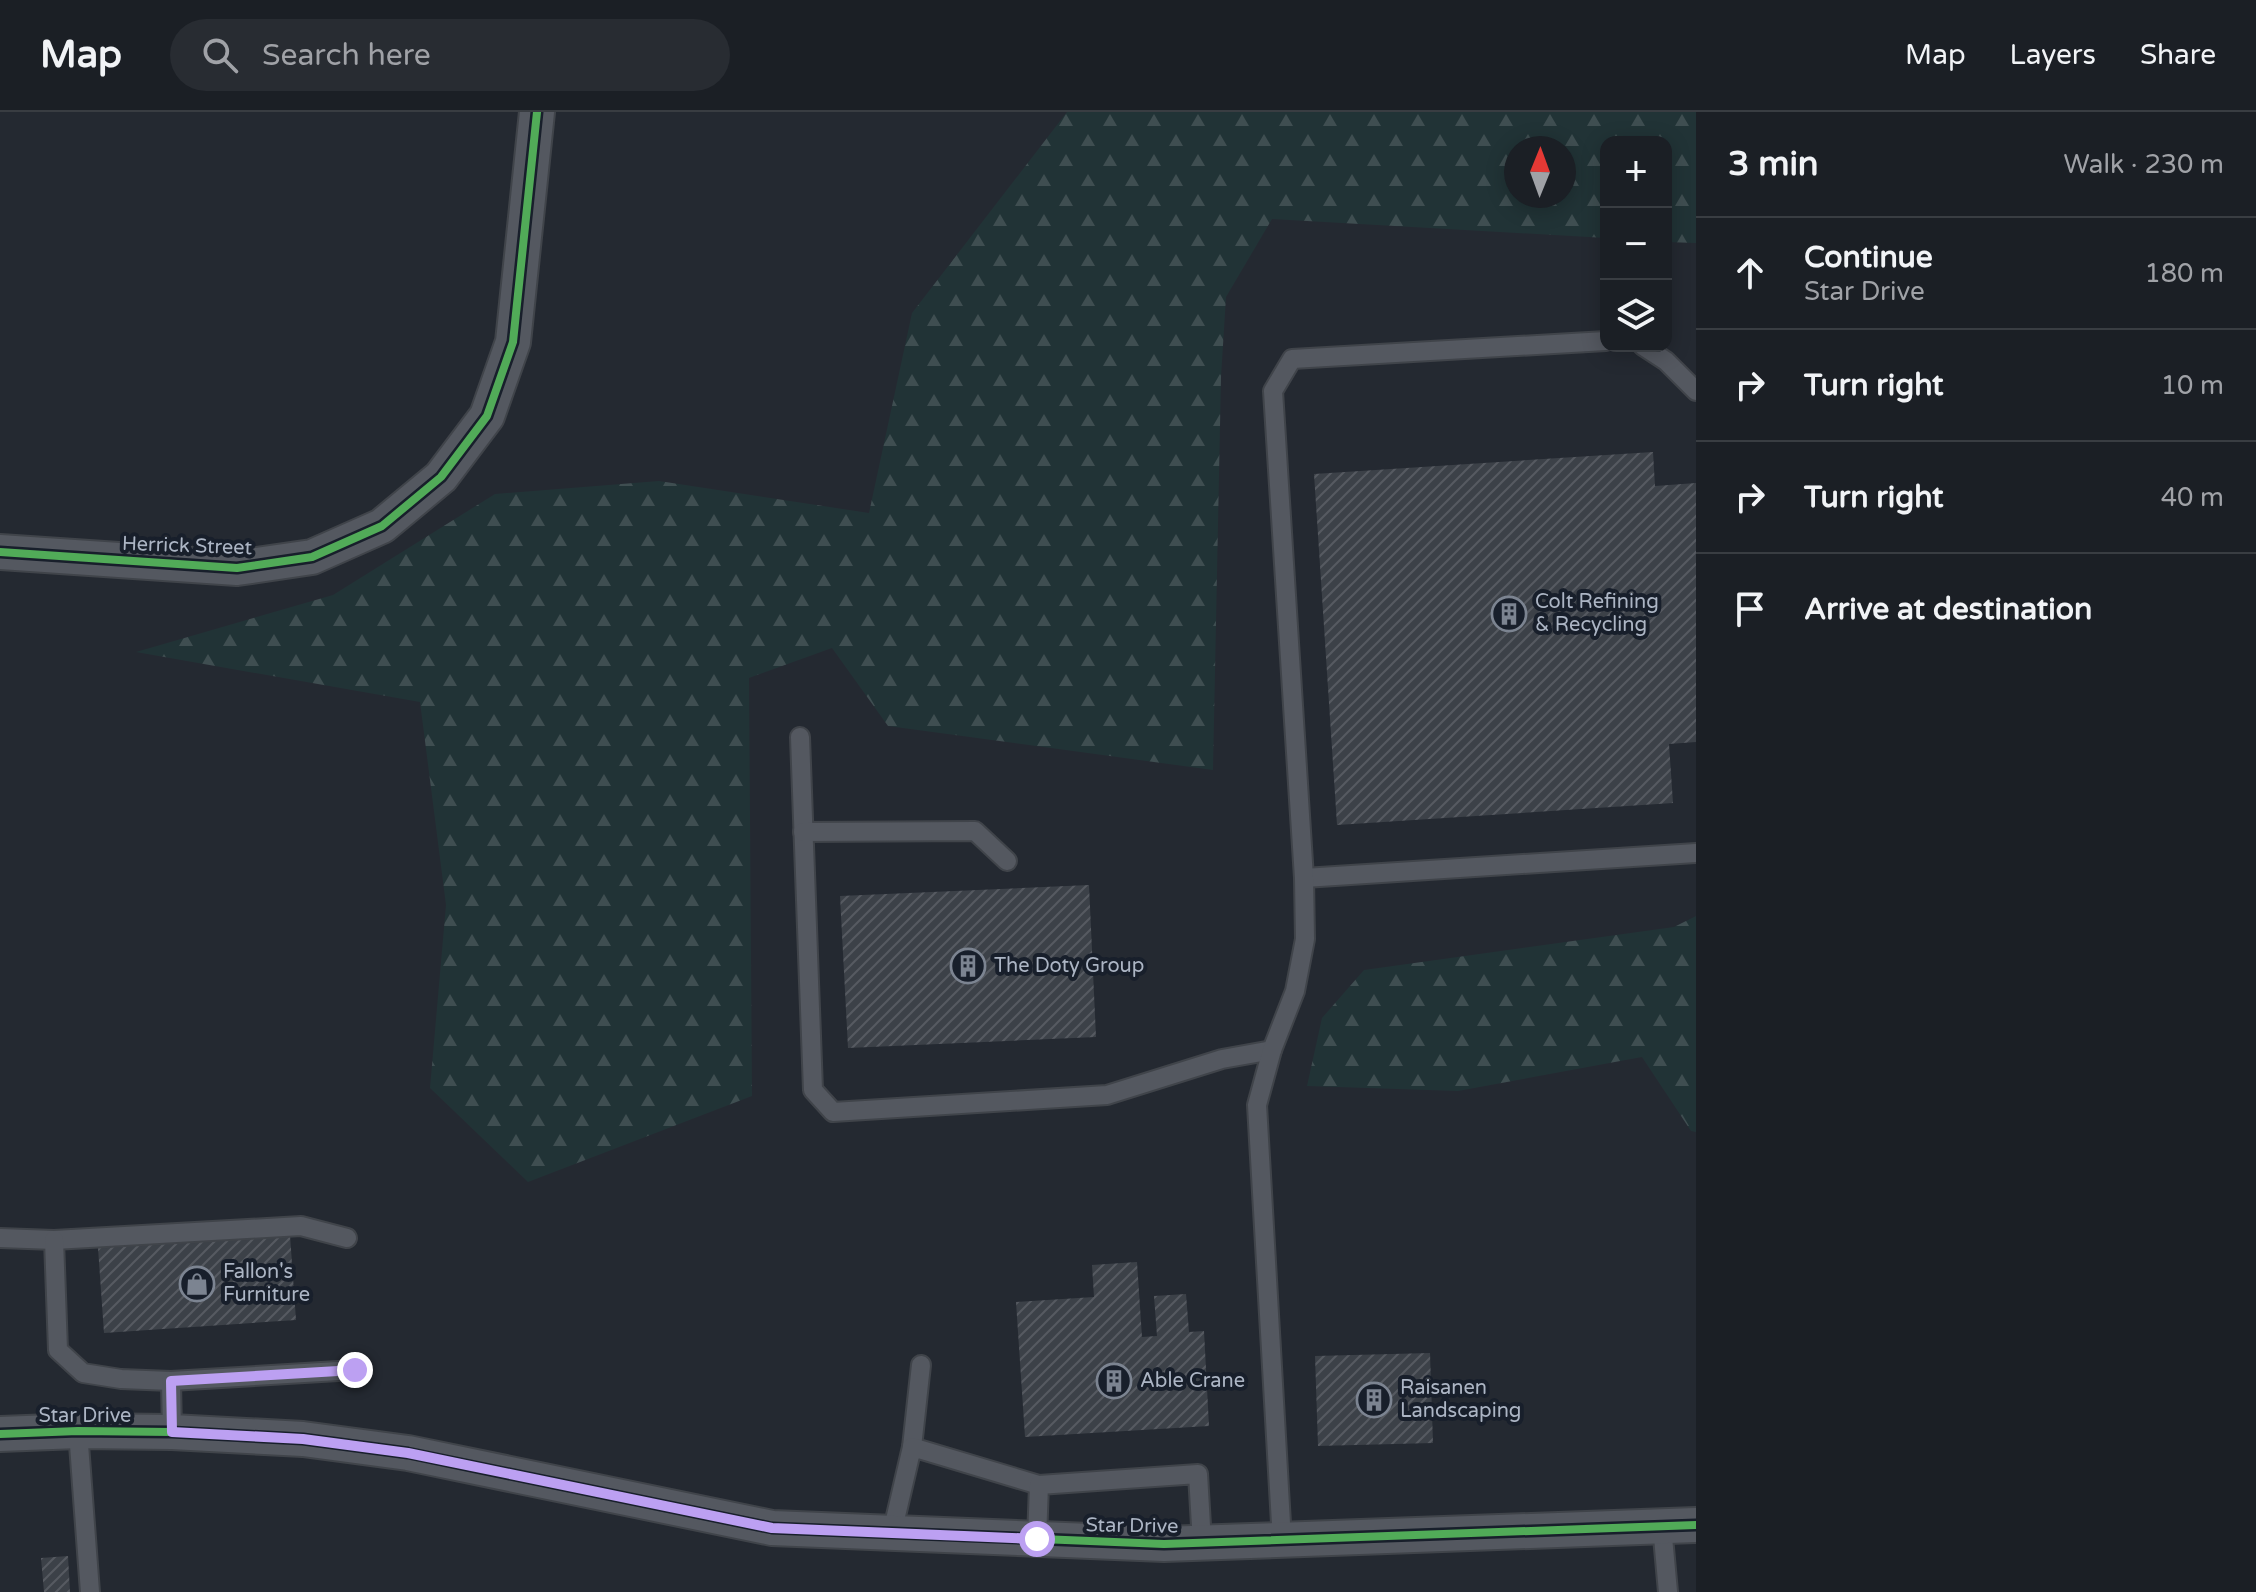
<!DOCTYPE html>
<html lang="en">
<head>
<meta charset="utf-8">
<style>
  body { margin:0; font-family:"Varela Round",sans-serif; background:#282c32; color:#f1f3f6 }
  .controls { position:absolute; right:24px; top:24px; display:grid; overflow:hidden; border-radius:16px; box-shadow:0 4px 20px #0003 }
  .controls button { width:72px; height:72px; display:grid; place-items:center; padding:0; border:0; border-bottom:2px solid #393d42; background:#1b1f25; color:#f1f3f6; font:40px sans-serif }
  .compass { position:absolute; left:1504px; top:24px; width:72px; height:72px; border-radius:50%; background:#1b1f25; box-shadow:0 4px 20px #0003; rotate:1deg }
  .stop { position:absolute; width:24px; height:24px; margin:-18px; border:6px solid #bca0f2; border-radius:50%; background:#fff }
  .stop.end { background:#bca0f2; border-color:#fff; box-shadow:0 2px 8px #0008 }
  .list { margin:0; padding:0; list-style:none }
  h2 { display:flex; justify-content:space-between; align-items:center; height:104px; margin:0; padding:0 32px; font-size:34px }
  h2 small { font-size:26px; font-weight:400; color:#a0a2a7 }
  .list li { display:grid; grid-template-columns:52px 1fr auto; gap:24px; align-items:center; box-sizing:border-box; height:112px; padding:0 32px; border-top:2px solid #393d42 }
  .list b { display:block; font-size:30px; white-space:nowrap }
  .list p { margin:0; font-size:26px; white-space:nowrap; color:#a0a2a7 }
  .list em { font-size:26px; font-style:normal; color:#a0a2a7 }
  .icon { flex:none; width:44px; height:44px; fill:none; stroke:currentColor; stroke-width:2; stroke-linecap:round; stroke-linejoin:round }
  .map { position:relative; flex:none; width:1696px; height:1480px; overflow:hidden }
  header { display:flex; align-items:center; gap:48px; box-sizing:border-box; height:112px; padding:0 40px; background:#1b1f25; border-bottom:2px solid #393d42 }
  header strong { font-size:38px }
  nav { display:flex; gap:44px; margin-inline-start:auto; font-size:28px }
  .search { width:560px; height:72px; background:#282c32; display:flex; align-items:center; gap:20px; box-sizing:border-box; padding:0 28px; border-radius:44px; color:#a0a2a7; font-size:30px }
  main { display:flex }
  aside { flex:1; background:#1b1f25 }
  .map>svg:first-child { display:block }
  .forest { fill:url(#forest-firs); fill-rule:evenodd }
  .building { fill:url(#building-hatch) }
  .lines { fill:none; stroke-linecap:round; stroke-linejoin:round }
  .lane-casing { stroke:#40444a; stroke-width:22 }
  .street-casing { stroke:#40444a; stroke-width:38 }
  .lane { stroke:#545860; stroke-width:18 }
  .street { stroke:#545860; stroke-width:34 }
  .cycleway-casing { stroke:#181f2b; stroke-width:13 }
  .cycleway { stroke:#51ab58; stroke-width:8 }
  .route { stroke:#bca0f2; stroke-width:10 }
  .labels { text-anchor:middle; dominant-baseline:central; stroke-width:8; stroke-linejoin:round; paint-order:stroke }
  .street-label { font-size:20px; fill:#acb5c4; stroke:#181f2b }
  .poi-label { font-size:20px; fill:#acb5c4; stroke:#181f2b; text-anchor:start }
</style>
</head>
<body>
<header>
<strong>Map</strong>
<div class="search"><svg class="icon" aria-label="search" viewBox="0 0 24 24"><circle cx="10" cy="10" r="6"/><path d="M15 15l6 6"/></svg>Search here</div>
<nav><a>Map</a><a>Layers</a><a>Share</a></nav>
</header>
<main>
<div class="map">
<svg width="1696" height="1480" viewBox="0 0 1696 1480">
  <defs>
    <pattern id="forest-firs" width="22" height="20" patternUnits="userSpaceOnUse" patternTransform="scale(2)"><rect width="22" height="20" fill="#213336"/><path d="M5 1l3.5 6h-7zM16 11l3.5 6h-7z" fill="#3f4e51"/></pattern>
    <pattern id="building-hatch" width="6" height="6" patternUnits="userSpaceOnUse" patternTransform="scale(2)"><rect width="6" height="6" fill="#3c4148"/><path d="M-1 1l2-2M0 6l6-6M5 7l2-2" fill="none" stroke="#565a61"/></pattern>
  </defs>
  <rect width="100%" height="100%" fill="#242931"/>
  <g class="forest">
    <path d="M1067,0H1696V131L1666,130V30H1606V126L1272,107L1226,185L1221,265L1213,658L888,614L832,536L749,566L752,984L528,1070L430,976L446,793L420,590L136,540L333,483L495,382L659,369L869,401L912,201ZM1516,36H1564V84H1516Z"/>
    <polygon points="1696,804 1696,1020 1691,1019 1642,945 1458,979 1307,974 1322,906 1364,858 1674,815"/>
  </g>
  <g class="building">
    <polygon points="1653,340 1655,374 1696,371 1696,630 1669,632 1673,691 1337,713 1314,362"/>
    <polygon points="1089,773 1096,925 848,936 840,784"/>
    <polygon points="290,1123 296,1208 104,1221 98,1136"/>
    <polygon points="1137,1150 1142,1225 1157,1224 1154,1184 1186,1182 1189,1220 1204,1219 1209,1314 1025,1325 1016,1190 1094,1185 1092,1153"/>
    <polygon points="1430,1241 1433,1331 1318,1334 1315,1244"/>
    <polygon points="68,1444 70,1480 44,1480 41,1446"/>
  </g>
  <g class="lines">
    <g class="lane-casing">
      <g id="lane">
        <polyline points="1643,234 1666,249 1696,279"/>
        <polyline points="800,625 813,978 833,1000 1107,983 1222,947 1272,938"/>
        <polyline points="803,720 975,719 1007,749"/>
        <polyline points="1304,766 1696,741"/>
        <polyline points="0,1126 54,1128 301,1114 347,1126"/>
        <polyline points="54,1128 58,1238 83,1261 121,1267 171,1269 355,1258"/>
        <polyline points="171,1269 172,1320"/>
        <polyline points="78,1319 90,1480"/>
        <polyline points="912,1335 921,1253"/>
        <polyline points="1662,1414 1668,1480"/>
        <polyline points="892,1421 912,1335 1039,1373"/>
        <polyline points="1037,1427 1039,1373 1198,1362 1202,1431"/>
        <polyline points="1282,1429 1257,993 1272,938 1295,879 1305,827 1304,766 1273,279 1292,247 1606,229"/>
      </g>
    </g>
    <g class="street-casing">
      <g id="street">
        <polyline points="0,440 237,456 312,445 382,414 441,365 487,304 513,230 537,0"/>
        <polyline points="0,1322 78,1319 172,1320 303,1327 408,1341 772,1416 1164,1432 1696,1413"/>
      </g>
    </g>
    <use href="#lane" class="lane"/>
    <use href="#street" class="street"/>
    <g class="cycleway-casing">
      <g id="cycleway">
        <polyline points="0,440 237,456 312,445 382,414 441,365 487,304 513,230 537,0"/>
        <polyline points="0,1322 78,1319 172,1320 303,1327 408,1341 772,1416 1164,1432 1696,1413"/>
      </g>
    </g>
    <use href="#cycleway" class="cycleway"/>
  </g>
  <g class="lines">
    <polyline class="route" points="355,1258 171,1269 172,1320 303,1327 408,1341 772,1416 1037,1427"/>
  </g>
  <defs>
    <g id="building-ring" transform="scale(1.8)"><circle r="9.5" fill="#181f2b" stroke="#7c8491" stroke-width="1.5"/><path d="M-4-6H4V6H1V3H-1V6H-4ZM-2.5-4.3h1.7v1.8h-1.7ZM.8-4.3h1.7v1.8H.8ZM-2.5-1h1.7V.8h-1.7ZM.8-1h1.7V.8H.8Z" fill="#7c8491"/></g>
    <g id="shop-ring" transform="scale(1.8)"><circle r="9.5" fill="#181f2b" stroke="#7c8491" stroke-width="1.5"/><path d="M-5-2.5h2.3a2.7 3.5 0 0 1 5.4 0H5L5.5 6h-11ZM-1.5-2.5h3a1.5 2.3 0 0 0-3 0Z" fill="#7c8491"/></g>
  </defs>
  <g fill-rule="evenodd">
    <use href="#building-ring" x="1509" y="502"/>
    <use href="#building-ring" x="968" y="854"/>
    <use href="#shop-ring" x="197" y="1172"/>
    <use href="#building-ring" x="1114" y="1269"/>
    <use href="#building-ring" x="1374" y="1288"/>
  </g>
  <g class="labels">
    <g class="street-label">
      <text transform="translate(187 434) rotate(2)">Herrick Street</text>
      <text x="85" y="1304">Star Drive</text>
      <text transform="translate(1132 1414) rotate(1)">Star Drive</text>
    </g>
    <g class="poi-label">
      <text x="1535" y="490">Colt Refining<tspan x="1535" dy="23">&amp; Recycling</tspan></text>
      <text x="994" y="854">The Doty Group</text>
      <text x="223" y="1160">Fallon's<tspan x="223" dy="23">Furniture</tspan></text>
      <text x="1140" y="1269">Able Crane</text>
      <text x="1400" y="1276">Raisanen<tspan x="1400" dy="23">Landscaping</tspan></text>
    </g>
  </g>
</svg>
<div class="controls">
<button>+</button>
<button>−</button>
<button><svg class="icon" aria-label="layers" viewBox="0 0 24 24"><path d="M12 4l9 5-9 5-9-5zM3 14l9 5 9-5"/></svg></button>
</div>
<svg class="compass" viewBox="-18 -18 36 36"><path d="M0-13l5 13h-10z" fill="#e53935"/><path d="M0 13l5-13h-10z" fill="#a0a2a7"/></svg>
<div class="stop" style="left:1037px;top:1427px"></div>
<div class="stop end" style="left:355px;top:1258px"></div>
</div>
<aside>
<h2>3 min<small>Walk · 230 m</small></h2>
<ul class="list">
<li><svg class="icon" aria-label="ahead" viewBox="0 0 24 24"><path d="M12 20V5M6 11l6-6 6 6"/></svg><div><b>Continue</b><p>Star Drive</p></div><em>180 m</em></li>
<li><svg class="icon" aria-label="right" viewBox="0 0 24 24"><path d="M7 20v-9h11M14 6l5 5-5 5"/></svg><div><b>Turn right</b></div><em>10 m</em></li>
<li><svg class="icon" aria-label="right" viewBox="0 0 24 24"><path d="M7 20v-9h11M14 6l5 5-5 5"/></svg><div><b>Turn right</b></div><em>40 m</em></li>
<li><svg class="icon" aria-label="arrive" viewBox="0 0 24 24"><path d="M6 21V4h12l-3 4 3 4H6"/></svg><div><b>Arrive at destination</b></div></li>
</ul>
</aside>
</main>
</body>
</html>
